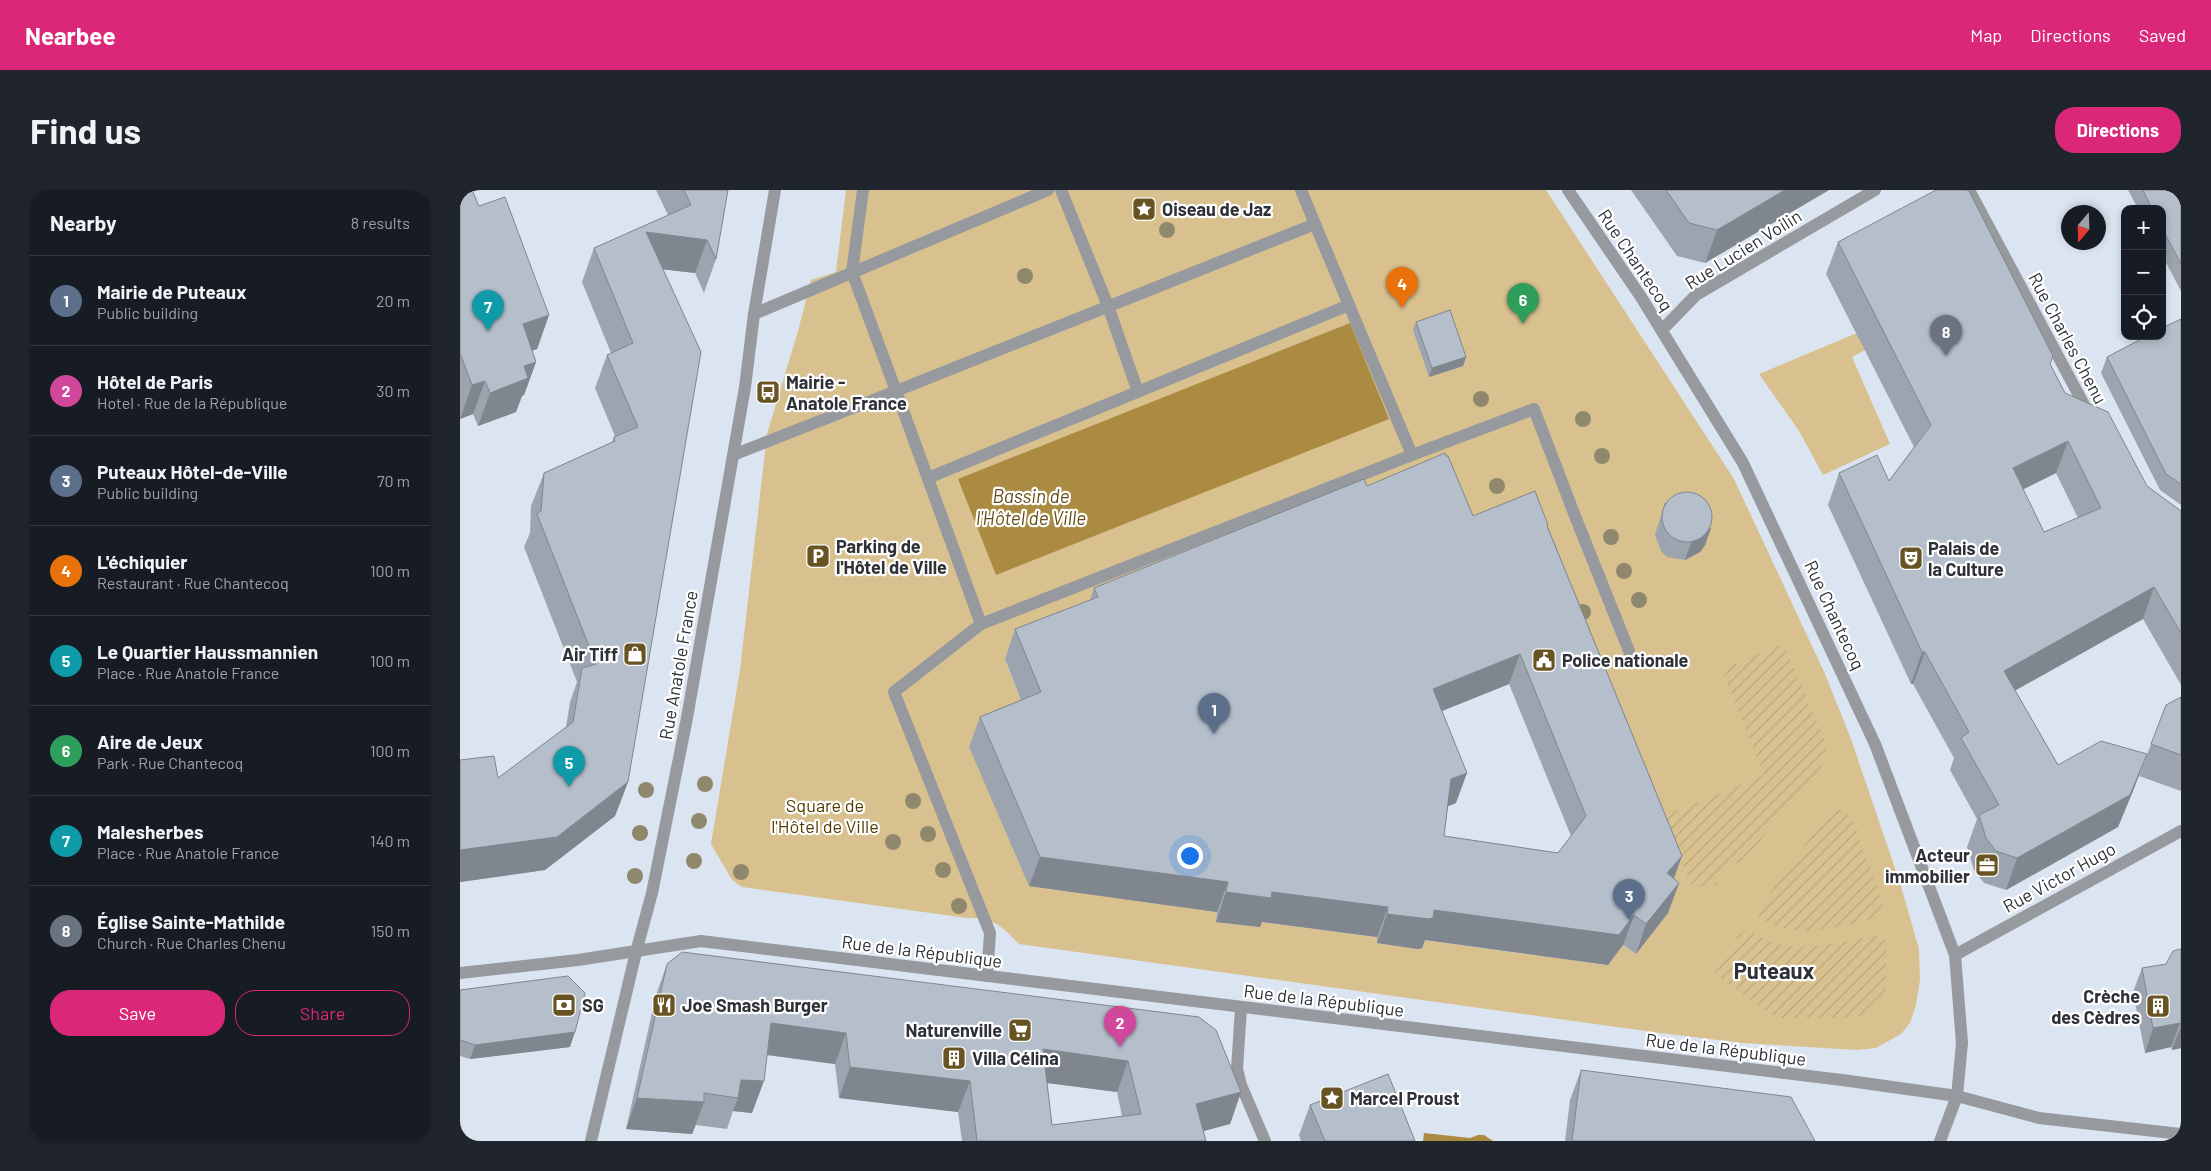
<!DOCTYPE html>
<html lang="en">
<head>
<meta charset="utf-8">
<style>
  body { margin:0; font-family:Barlow,sans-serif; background:#20242c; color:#f1f3f6 }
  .controls { position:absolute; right:15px; top:15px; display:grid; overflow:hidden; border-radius:10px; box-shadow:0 2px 8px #0003 }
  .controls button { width:45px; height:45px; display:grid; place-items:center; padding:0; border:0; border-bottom:1px solid #363941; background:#171b24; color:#f1f3f6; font:25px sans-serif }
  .compass { position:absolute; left:1601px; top:15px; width:45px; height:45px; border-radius:50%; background:#171b24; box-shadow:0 2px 8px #0003; rotate:199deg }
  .you { position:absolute; left:729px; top:665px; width:18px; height:18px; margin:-12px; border:4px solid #fff; border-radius:50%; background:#1a73e8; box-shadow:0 0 0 8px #1a73e833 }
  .badge { display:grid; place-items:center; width:32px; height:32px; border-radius:50%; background:#db2777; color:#fff; font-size:16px; font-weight:700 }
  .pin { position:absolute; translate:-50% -41px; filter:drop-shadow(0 1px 2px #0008) }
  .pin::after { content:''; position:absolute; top:26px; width:18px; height:15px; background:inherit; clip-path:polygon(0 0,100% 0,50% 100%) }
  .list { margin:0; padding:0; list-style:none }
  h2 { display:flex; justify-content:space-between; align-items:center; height:65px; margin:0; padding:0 20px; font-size:21px }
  h2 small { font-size:16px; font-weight:400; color:#9ea1a6 }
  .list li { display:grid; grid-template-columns:32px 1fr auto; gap:15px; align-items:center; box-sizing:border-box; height:90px; padding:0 20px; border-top:1px solid #363941 }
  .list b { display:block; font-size:19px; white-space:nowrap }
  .list p { margin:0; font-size:16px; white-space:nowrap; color:#9ea1a6 }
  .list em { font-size:16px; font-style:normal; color:#9ea1a6 }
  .actions { display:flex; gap:10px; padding:15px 20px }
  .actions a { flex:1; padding:11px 0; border:1px solid #db2777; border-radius:20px; text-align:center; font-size:18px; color:#db2777 }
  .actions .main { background:#db2777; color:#fff }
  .icon { flex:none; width:28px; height:28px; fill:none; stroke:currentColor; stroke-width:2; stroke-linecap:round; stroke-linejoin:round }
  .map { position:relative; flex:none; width:1721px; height:951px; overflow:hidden; border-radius:20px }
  header { display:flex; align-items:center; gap:30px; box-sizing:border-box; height:70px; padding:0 25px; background:#db2777; color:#fff }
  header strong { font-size:24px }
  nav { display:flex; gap:28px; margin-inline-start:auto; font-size:18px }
  .intro { display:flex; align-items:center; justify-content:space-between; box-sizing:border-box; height:120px; padding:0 30px }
  h1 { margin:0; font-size:35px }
  .button { padding:12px 22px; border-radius:20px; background:#db2777; color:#fff; font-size:18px; font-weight:700 }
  main { display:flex; gap:30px; padding:0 30px }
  aside { flex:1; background:#171b24; border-radius:20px; box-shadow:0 2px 8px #0003 }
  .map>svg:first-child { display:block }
  .green { fill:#d8c18f; fill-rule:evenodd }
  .garden { fill:url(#garden-furrows) }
  .water { fill:#ab8b42 }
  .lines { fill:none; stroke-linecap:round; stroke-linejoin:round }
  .pedestrian { stroke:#969a9f; stroke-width:12 }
  .minor { stroke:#969a9f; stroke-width:12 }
  .tertiary { stroke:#969a9f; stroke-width:12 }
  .tree { fill:#90886c }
  .wall { fill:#9ca4af; fill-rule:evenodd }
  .shaded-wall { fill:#7f868e }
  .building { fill:#b5bfcb; stroke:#7f868e; fill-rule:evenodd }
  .labels { text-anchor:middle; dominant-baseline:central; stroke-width:4.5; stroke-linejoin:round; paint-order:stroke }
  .poi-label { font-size:18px; font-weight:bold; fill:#2e3136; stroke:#fff; text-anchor:start }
  .street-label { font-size:18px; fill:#2e3136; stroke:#fff }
  .park-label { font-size:18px; fill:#523c00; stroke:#fff }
  .water-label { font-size:19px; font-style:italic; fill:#634d15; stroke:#fff }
  .district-label { font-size:22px; font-weight:bold; fill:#2e3136; stroke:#fff }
</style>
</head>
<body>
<header>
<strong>Nearbee</strong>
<nav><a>Map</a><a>Directions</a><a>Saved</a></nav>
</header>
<div class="intro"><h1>Find us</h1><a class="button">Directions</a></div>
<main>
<aside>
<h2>Nearby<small>8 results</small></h2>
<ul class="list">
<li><span class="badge" style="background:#5c6f8a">1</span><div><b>Mairie de Puteaux</b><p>Public building</p></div><em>20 m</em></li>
<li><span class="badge" style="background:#d1479c">2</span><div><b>Hôtel de Paris</b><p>Hotel · Rue de la République</p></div><em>30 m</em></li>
<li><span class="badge" style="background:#5c6f8a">3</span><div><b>Puteaux Hôtel-de-Ville</b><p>Public building</p></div><em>70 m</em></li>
<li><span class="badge" style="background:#e8710a">4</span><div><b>L'échiquier</b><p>Restaurant · Rue Chantecoq</p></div><em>100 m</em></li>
<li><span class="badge" style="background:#0f9aa8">5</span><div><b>Le Quartier Haussmannien</b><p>Place · Rue Anatole France</p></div><em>100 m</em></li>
<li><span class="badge" style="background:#2e9e5b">6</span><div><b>Aire de Jeux</b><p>Park · Rue Chantecoq</p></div><em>100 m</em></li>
<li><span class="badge" style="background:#0f9aa8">7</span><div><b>Malesherbes</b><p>Place · Rue Anatole France</p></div><em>140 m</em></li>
<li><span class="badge" style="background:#6b7280">8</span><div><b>Église Sainte-Mathilde</b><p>Church · Rue Charles Chenu</p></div><em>150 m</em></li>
</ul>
<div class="actions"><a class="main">Save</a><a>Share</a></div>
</aside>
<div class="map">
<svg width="1721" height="951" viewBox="0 0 1721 951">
  <defs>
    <pattern id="garden-furrows" width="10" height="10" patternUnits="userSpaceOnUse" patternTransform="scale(1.25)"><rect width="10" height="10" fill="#d8c18f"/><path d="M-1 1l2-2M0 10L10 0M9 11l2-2" fill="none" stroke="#baa67c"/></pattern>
  </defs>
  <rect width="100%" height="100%" fill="#dbe5f1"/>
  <g class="green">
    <path d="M386,0H1086L1274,289L1365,484L1391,549L1440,693L1459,759L1460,790L1456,815L1450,833L1441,844L1416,858L1397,860L1283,853L1200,843L559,754C542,736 533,727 507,728L282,697L272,690L251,654L280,480L307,244L338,141L351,90L376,82ZM1076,366L1208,723L1176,764L1163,755L1148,775L963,750L958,758L917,753V747L801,732L800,737L758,732L756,730L757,722L524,591L510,557L570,531L546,473Z"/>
    <polygon points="1397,143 1405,160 1392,167 1430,254 1363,285 1339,241 1299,184"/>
  </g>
  <g class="garden">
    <path d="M1318,455L1326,460L1362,543C1367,556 1367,564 1361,578L1282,672C1268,674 1257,680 1257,696L1232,697L1202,627L1304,585L1262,480Z"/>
    <path d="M1376,619L1386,620L1393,630L1423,715L1421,724C1406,734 1354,742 1336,741C1322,740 1311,733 1299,727V718L1367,625Z"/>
    <polygon points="1288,741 1316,754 1338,757 1359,756 1423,745 1426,752 1426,808 1416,820 1396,827 1320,828 1308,823 1256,784 1255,779 1279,745 1283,742"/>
  </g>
  <g class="water">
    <polygon points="890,133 929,229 536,385 498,289"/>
    <polygon points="964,943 1010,948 1018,945 1024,945 1033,951 963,951"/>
  </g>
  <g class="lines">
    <g class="pedestrian">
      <polyline points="601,0 648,116 678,202"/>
      <polyline points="841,0 855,34"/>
      <polyline points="294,124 588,0"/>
      <polyline points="273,265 436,201 392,82 403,0"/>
      <polyline points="468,288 889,115"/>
      <polyline points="521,434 952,265"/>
      <polyline points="527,786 530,743 434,502 521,434 436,201 855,34 952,265 1074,219 1115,326 1169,461"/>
    </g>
    <g class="minor">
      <polyline points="1108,0 1181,107 1283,273 1415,554 1495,765 1502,853 1497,906 1480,951"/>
      <polyline points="1509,0 1629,224"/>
      <polyline points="1202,140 1236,105 1415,0"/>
      <polyline points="176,762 192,703 227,528 285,197 294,124 315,0"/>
      <polyline points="1495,765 1721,641"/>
      <polyline points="781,818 777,879 781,895 805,951"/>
    </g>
    <g class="tertiary">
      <polyline points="0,783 118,770 241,751 1382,890 1497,906 1579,928 1721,944"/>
      <polyline points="131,951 176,762"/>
    </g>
  </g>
  <g class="tree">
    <circle cx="707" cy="40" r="8"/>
    <circle cx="565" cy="86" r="8"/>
    <circle cx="1021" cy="209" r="8"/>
    <circle cx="1123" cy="229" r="8"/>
    <circle cx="1142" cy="266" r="8"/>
    <circle cx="1037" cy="296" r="8"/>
    <circle cx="1151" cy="347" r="8"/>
    <circle cx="1164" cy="381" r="8"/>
    <circle cx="1179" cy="410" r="8"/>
    <circle cx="1123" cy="422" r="8"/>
    <circle cx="245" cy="594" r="8"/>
    <circle cx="186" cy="600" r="8"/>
    <circle cx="453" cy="611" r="8"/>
    <circle cx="239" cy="631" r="8"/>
    <circle cx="180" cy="643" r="8"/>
    <circle cx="468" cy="644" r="8"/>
    <circle cx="433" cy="652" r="8"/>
    <circle cx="234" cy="671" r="8"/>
    <circle cx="483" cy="680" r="8"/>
    <circle cx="281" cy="682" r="8"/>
    <circle cx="175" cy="686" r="8"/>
    <circle cx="499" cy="716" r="8"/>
  </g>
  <g class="wall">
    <polygon points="0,0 19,16 89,125 77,159 72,160 76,172 64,205 62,206 56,222 18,236 13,224 0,229"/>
    <polygon points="196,0 268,0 256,69 244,103 235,83 202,79 168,592 155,626 85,680 0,692 0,570 38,588 106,537 110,512 117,492 64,357 70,343 71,316 84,283 152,252 154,247 155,246 135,198 147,165 151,163 122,92 134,58 208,25"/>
    <polygon points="1171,0 1369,0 1245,73 1217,66"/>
    <polygon points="1668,0 1721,0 1721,101 1702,65 1702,19 1678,19"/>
    <path d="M1378,52L1590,175L1605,203L1687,296L1721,321V495L1683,429L1555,500L1598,575L1675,596L1658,637L1546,700L1524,693L1514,680L1507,657L1517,629L1490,580L1494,568L1453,494H1451L1368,315L1379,283L1429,291L1454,257L1366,84ZM1596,283L1618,328L1584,342L1563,299Z"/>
    <polygon points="1721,129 1721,315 1700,300 1641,183 1647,167"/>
    <polygon points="956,132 1006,167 1003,176 969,187 953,140"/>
    <path d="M907,296L1013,326L1088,335V337L1222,666L1214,689L1219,693L1208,723L1176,764L1163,755L1148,775L965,750L962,758L958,759L917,753V747L802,732L800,737L756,732L757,722L569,696L509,557L520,527L561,510L545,469L555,439L630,410L634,398ZM1049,494L1111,646L1098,663L984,646L988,616L996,613L982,521Z"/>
    <polygon points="1205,312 1251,338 1245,355 1240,362 1225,370 1207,367 1201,361 1195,345"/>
    <polygon points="1721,507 1721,601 1679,586 1691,554"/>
    <polygon points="1721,759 1721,858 1712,860 1711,857 1685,863 1673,802 1682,778 1706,774"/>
    <path d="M207,774L739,827L781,902L770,934L743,941L746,951H502L498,922L379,908L375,874L307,865L292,923L273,921L267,939L236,935L232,944L166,939L196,805ZM587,893L657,902L662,926L592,935Z"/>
    <polygon points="0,800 110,857 10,869 0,866"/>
    <polygon points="1121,880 1355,951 1105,951 1110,910"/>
    <polygon points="850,915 955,951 841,951 839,945"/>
  </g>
  <g class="shaded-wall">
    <polygon points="1325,0 1369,0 1245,73 1257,40"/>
    <polygon points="186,42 247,50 235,83 173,76"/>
    <polygon points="89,125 77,159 50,168 63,134"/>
    <polygon points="1006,167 1003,176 969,187 972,178"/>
    <polygon points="76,172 64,205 62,206 56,222 18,236 30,203 64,176"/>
    <polygon points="25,191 13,224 0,229 12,195"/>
    <polygon points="1608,251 1596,283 1542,310 1553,278"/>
    <polygon points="1251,338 1245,355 1240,362 1225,370 1231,353"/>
    <polygon points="1694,397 1683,429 1533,513 1544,481"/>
    <polygon points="1462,462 1465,462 1453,494 1451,494"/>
    <polygon points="1060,464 1049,494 962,529 973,499"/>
    <polygon points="1687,564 1675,596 1658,637 1546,700 1557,668"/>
    <polygon points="1007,583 996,613 981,619 991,589"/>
    <polygon points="168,592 155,626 85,680 0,692 0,660"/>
    <polygon points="1222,666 1211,695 1207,683"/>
    <polygon points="580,667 768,692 757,722 569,696"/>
    <polygon points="1219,693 1208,723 1176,764 1186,734"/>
    <polygon points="766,702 812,702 928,717 917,747 802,732 800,737 756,732"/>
    <polygon points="974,720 1174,725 1163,755 1148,775 965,750 962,758 958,759 917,753 927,724"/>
    <polygon points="311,833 386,843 375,874 300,864"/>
    <polygon points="1720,833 1711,857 1685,863 1693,838"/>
    <polygon points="1721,836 1721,858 1712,860"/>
    <polygon points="115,842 110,857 10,869 15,855"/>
    <polygon points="583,859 668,871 657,902 572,891"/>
    <polygon points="390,877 510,891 498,922 379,908"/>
    <polygon points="281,890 304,891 292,923 273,921 278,908"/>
    <polygon points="781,902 770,934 725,946 736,914"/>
    <polygon points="177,908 244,912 232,944 166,939"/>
  </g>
  <g class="building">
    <polygon points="0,0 12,0 19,16 45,7 89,125 63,134 76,172 64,176 68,188 30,203 25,191 12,195 0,163"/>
    <polygon points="224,0 268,0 256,69 247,50 186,42 241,162 168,592 97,647 0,660 0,570 34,566 38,588 113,532 122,478 136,474 77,324 81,321 84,283 155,251 154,247 178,237 147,165 173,153 134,58 231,15"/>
    <polygon points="1206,0 1325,0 1257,40 1229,33"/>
    <path d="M1476,0H1506L1509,1L1593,166L1590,174L1605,203L1648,222L1687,296L1721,321V443L1694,397L1544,481L1598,575L1641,551L1687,564L1670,605L1557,668L1536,661L1526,648L1519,625L1539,615L1501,548L1509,542L1465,462H1462L1379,283L1417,265L1429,291L1471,235L1378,52ZM1608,251L1641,318L1584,342L1553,278Z"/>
    <polygon points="1683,0 1721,0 1721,74 1702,38 1702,19 1692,19"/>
    <polygon points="990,120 1006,167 972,178 956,132"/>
    <polygon points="1721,129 1721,294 1706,284 1647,167 1687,146 1702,146 1702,138"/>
    <path d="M985,263L986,266H988L1013,326L1075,301L1088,335L1087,336L1222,666L1207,683L1219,693L1186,734L1174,725L1159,745L974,720L973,728L969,729L927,724L928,717L812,702L811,708L766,702L768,692L580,667L520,527L581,502L555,439L638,407L634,398L666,385L904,289L907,296ZM1060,464L1126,626L1098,663L984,646L991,589L1007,583L973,499Z"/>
    <circle cx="1227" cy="327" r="25"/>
    <polygon points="1721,507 1721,565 1691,554 1706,515"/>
    <polygon points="1721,759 1721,836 1720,833 1693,838 1682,778 1706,774 1713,761"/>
    <path d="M222,762L739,827L756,840L781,902L736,914L746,951H517L510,891L390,877L386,843L311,833L304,891L281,890L278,908L244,903V912L177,908L207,774ZM583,859L668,871L681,924L592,935Z"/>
    <polygon points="108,786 125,803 115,842 15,855 0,850 0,800"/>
    <polygon points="1121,880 1331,907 1355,951 1112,951"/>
    <polygon points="928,884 955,951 865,951 850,915"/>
  </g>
  <defs>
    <g id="sight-square" transform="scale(1.25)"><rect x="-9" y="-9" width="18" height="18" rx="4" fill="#685322" stroke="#fff"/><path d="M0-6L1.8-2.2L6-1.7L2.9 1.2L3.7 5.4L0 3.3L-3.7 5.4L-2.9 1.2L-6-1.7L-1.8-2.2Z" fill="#fff"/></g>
    <g id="bus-square" transform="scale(1.25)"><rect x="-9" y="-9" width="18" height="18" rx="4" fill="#685322" stroke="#fff"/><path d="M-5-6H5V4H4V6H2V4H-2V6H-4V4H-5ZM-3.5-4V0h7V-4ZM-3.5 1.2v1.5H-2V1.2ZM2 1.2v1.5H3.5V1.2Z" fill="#fff"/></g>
    <g id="parking-square" transform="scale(1.25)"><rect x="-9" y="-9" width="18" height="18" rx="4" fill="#685322" stroke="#fff"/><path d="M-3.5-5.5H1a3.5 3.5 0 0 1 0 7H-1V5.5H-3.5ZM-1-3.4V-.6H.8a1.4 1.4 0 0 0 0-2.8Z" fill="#fff"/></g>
    <g id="theatre-square" transform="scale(1.25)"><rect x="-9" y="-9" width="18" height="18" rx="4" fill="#685322" stroke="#fff"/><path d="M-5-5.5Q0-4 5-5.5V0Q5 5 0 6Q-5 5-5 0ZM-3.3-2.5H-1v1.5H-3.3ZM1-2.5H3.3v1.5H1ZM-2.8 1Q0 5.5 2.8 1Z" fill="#fff"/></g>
    <g id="shop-square" transform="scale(1.25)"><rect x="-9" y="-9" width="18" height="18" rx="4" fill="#685322" stroke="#fff"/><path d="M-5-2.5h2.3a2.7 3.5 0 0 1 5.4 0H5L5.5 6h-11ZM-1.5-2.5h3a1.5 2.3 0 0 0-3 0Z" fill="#fff"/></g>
    <g id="civic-square" transform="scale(1.25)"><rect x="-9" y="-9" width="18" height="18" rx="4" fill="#685322" stroke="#fff"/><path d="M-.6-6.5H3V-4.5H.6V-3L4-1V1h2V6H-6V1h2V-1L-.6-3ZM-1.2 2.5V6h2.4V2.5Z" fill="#fff"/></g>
    <g id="office-square" transform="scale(1.25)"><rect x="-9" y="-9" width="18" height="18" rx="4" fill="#685322" stroke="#fff"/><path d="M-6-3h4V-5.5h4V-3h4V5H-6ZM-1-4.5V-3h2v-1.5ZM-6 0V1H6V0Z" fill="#fff"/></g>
    <g id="bank-square" transform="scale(1.25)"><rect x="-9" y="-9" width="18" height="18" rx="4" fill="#685322" stroke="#fff"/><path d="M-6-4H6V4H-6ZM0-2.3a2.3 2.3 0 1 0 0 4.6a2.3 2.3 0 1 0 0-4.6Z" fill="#fff"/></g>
    <g id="restaurant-square" transform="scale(1.25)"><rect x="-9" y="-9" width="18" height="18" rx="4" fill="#685322" stroke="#fff"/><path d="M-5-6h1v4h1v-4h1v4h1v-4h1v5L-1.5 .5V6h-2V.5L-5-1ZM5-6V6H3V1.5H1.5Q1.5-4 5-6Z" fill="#fff"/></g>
    <g id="building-square" transform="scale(1.25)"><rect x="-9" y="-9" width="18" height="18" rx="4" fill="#685322" stroke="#fff"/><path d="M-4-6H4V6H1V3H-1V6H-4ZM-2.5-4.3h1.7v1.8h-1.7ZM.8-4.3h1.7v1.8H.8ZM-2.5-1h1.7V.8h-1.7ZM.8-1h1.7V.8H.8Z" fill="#fff"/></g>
    <g id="supermarket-square" transform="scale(1.25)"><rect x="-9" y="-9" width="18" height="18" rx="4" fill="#685322" stroke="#fff"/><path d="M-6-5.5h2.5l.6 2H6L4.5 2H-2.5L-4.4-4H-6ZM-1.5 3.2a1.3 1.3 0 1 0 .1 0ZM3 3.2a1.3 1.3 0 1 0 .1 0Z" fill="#fff"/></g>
  </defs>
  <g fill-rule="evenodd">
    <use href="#sight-square" x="684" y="19"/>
    <use href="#bus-square" x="308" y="202"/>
    <use href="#parking-square" x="358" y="366"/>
    <use href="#theatre-square" x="1451" y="368"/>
    <use href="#shop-square" x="175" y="464"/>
    <use href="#civic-square" x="1084" y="470"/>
    <use href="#office-square" x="1527" y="675"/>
    <use href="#bank-square" x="104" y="815"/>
    <use href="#restaurant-square" x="204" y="815"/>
    <use href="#building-square" x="1698" y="816"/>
    <use href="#supermarket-square" x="560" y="840"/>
    <use href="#building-square" x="494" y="868"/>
    <use href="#sight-square" x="872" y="908"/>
  </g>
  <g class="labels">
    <g class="poi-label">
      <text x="702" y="19">Oiseau de Jaz</text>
      <text x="326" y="192">Mairie -<tspan x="326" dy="21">Anatole France</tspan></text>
      <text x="376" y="356">Parking de<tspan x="376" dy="21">l'Hôtel de Ville</tspan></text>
      <text x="1468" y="358">Palais de<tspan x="1468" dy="21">la Culture</tspan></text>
      <text x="158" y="464" text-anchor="end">Air Tiff</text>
      <text x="1102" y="470">Police nationale</text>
      <text x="1510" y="665" text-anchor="end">Acteur<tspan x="1510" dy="21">immobilier</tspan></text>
      <text x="1680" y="806" text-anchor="end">Crèche<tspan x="1680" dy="21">des Cèdres</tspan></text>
      <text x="122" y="815">SG</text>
      <text x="222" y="815">Joe Smash Burger</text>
      <text x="542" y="840" text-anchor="end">Naturenville</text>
      <text x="512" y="868">Villa Célina</text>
      <text x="890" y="908">Marcel Proust</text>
    </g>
    <g class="street-label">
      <text transform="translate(1283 59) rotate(-32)">Rue Lucien Voilin</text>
      <text transform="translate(1176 70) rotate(56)">Rue Chantecoq</text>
      <text transform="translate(1608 148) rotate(62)">Rue Charles Chenu</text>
      <text transform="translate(1375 425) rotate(65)">Rue Chantecoq</text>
      <text transform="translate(218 475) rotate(-80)">Rue Anatole France</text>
      <text transform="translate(1599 687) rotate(-29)">Rue Victor Hugo</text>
      <text transform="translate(462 761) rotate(7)">Rue de la République</text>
      <text transform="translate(864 810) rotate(7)">Rue de la République</text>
      <text transform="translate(1266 859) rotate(7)">Rue de la République</text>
    </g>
    <g class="park-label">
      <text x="365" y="615">Square de<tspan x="365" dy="21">l'Hôtel de Ville</tspan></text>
    </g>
    <g class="water-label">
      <text x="571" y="305">Bassin de<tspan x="571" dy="22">l'Hôtel de Ville</tspan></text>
    </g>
    <g class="district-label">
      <text x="1314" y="780">Puteaux</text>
    </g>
  </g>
</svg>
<div class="controls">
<button>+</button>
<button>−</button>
<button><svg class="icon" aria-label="locate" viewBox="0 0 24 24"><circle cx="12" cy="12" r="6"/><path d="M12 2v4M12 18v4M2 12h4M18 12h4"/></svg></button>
</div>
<svg class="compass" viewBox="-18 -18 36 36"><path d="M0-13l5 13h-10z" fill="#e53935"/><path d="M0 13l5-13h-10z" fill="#9ea1a6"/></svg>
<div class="you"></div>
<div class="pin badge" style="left:754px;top:544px;background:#5c6f8a">1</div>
<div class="pin badge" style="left:660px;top:857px;background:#d1479c">2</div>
<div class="pin badge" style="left:1169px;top:730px;background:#5c6f8a">3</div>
<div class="pin badge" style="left:942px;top:118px;background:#e8710a">4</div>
<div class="pin badge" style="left:109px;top:597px;background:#0f9aa8">5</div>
<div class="pin badge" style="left:1063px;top:134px;background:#2e9e5b">6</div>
<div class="pin badge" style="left:28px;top:141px;background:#0f9aa8">7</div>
<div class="pin badge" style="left:1486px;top:166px;background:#6b7280">8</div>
</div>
</main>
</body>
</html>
